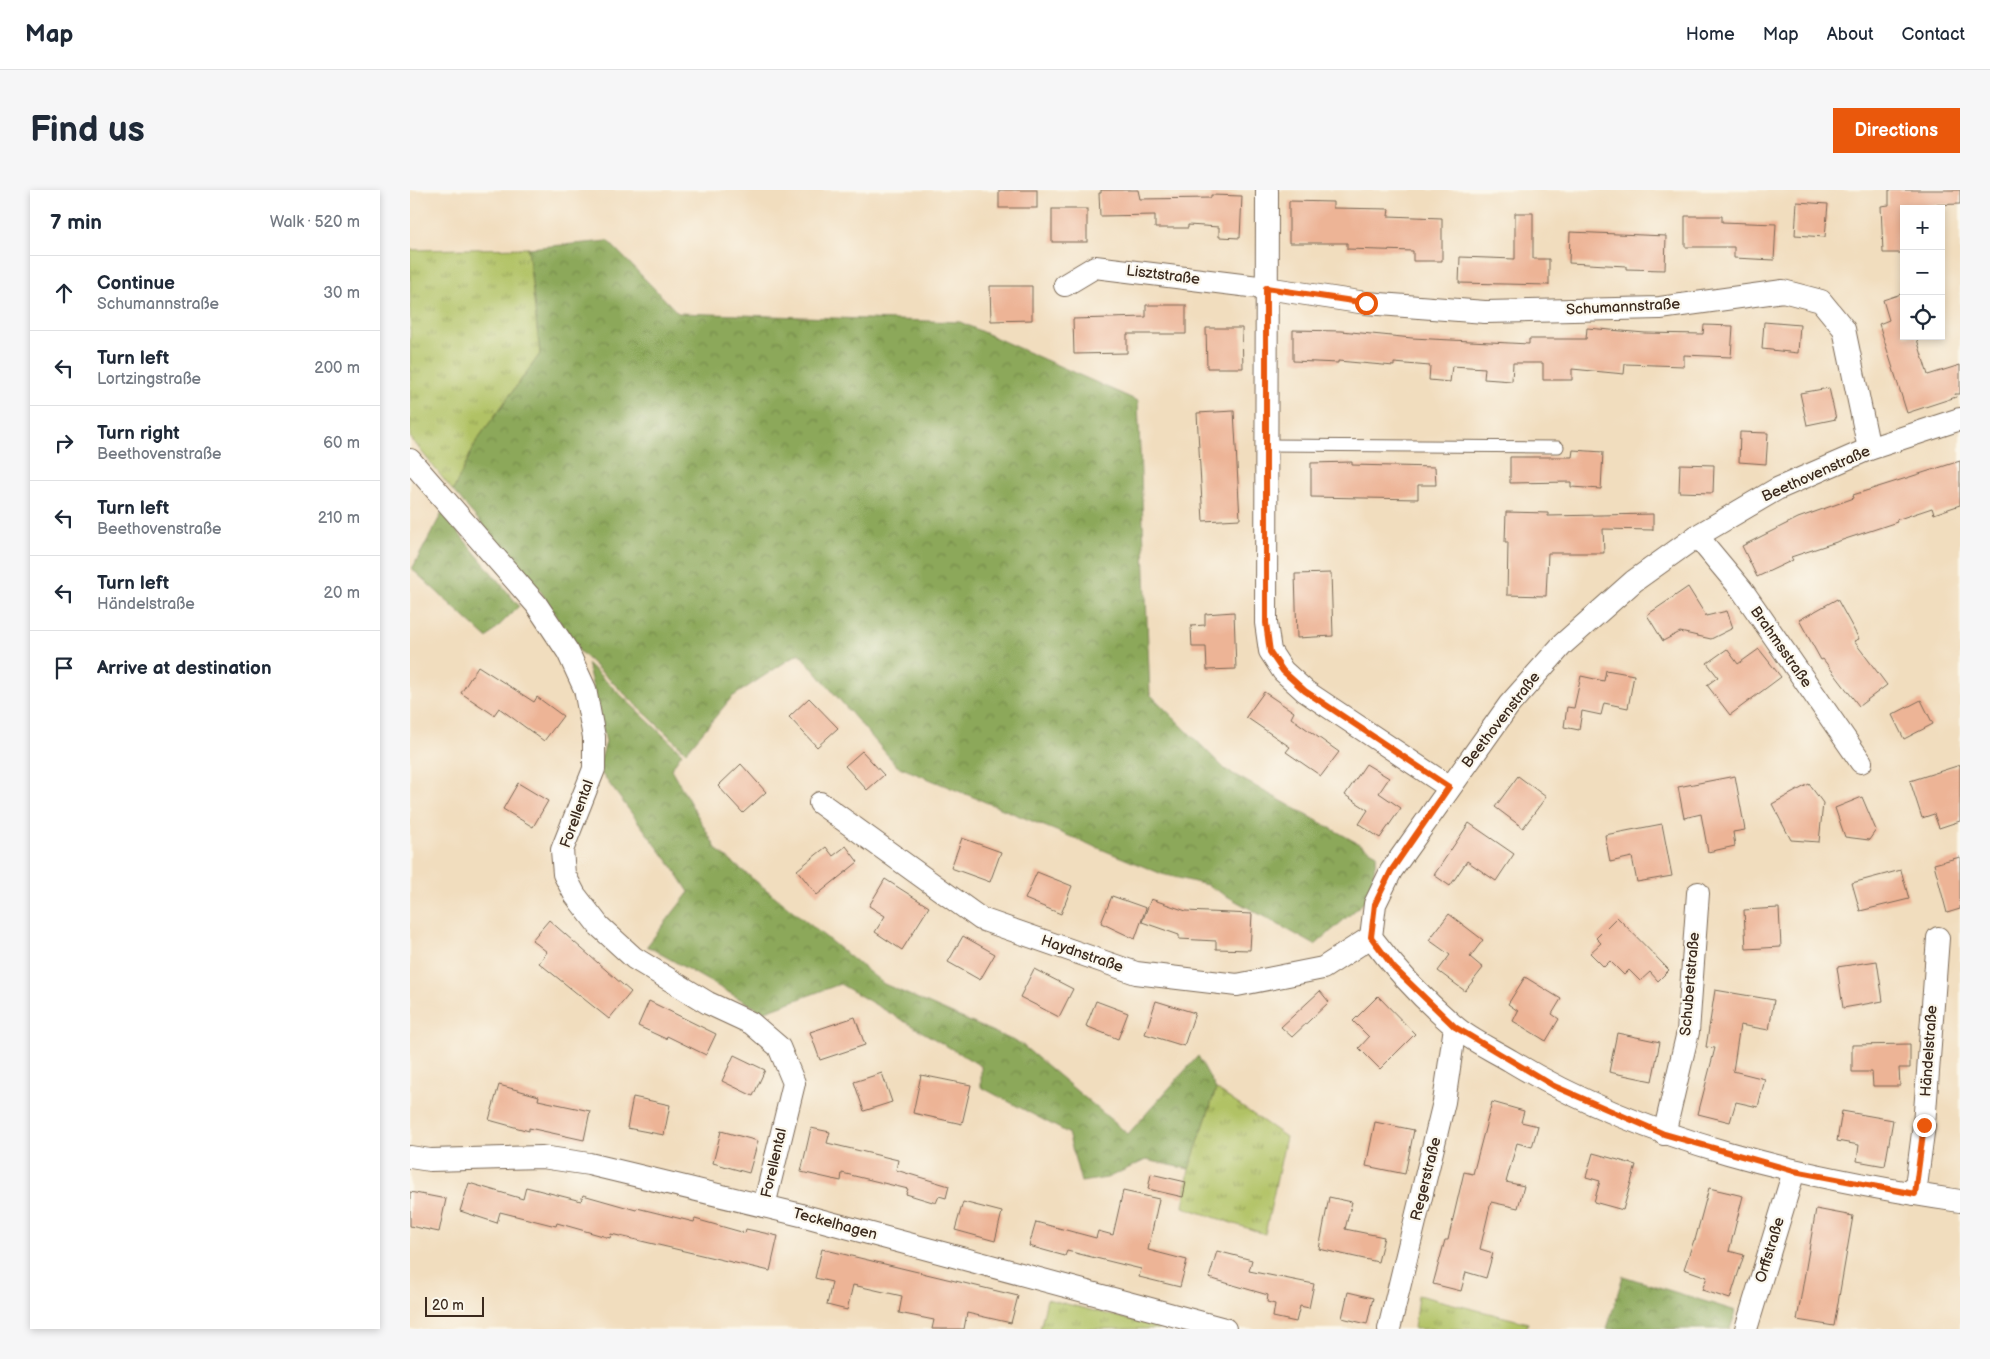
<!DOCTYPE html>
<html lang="en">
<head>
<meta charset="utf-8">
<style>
  body { margin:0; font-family:"Balsamiq Sans",sans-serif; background:#f6f6f7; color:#1f2937 }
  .controls { position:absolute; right:15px; top:15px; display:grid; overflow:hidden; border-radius:0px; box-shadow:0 2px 8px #0003 }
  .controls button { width:45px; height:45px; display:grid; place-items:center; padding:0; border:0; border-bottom:1px solid #e0e1e3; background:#fff; color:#1f2937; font:25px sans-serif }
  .scale { position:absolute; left:15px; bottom:12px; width:59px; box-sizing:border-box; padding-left:5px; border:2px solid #3b2a1e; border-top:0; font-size:14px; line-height:18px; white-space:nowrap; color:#3b2a1e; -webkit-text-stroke:4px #fbf7ec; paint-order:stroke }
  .stop { position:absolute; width:15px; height:15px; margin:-11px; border:4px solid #ea580c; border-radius:50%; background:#fff }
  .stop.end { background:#ea580c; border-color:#fff; box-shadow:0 1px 5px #0008 }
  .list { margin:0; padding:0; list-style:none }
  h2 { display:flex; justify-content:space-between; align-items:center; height:65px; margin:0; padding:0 20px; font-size:21px }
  h2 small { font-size:16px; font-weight:400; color:#747a83 }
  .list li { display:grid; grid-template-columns:32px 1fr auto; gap:15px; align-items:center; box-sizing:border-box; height:75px; padding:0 20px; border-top:1px solid #e0e1e3 }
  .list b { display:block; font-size:19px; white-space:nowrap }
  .list p { margin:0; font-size:16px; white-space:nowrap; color:#747a83 }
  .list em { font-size:16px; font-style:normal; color:#747a83 }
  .icon { flex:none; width:28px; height:28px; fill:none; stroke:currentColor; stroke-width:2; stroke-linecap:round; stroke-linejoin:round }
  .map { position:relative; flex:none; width:1550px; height:1139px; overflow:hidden; border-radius:0px }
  header { display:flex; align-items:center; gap:30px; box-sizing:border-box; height:70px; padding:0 25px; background:#fff; border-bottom:1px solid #e0e1e3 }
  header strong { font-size:24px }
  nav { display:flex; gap:28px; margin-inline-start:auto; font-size:18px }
  .intro { display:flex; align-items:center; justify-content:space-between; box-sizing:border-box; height:120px; padding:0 30px }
  h1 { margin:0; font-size:35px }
  .button { padding:12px 22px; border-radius:0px; background:#ea580c; color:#fff; font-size:18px; font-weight:700 }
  main { display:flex; gap:30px; padding:0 30px }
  aside { flex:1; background:#fff; border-radius:0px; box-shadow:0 2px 8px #0003 }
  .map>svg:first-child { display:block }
  .grass { fill:url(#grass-tufts); stroke:#767642 }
  .forest { fill:url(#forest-crowns); stroke:#64693c }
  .building { fill:#edb496 }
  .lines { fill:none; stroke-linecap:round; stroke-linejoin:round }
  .lane-casing { stroke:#7b6956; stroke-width:13 }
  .street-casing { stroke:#7b6956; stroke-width:24 }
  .lane { stroke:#fff; stroke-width:11 }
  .street { stroke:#fff; stroke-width:22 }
  .route { stroke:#ea580c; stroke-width:6 }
  .labels { text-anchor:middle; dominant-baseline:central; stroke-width:4.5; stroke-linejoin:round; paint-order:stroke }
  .street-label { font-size:15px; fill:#3b2a1e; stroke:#fbf7ec }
</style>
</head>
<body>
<header>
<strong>Map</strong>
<nav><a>Home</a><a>Map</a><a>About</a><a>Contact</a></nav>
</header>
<div class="intro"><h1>Find us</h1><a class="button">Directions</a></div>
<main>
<aside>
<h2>7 min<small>Walk · 520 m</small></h2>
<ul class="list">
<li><svg class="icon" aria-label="ahead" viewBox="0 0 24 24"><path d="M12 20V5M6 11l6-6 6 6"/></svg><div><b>Continue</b><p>Schumannstraße</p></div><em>30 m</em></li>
<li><svg class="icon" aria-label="left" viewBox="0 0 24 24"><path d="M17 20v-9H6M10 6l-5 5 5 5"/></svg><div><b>Turn left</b><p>Lortzingstraße</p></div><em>200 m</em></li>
<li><svg class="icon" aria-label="right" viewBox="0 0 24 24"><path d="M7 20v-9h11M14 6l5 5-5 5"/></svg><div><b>Turn right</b><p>Beethovenstraße</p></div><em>60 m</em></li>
<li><svg class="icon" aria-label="left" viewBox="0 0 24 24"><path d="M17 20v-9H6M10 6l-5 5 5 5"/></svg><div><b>Turn left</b><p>Beethovenstraße</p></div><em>210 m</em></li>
<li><svg class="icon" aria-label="left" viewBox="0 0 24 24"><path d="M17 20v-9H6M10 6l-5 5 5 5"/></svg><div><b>Turn left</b><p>Händelstraße</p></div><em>20 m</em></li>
<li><svg class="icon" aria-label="arrive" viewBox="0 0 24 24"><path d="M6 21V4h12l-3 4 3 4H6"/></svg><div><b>Arrive at destination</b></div></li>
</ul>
</aside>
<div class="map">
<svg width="1550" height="1139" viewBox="0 0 1550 1139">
  <defs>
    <pattern id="grass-tufts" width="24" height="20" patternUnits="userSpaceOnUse" patternTransform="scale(1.25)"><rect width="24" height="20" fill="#b1c265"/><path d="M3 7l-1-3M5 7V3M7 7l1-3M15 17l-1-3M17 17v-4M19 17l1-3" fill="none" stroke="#919e53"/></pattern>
    <pattern id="forest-crowns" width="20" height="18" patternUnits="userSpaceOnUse" patternTransform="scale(1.25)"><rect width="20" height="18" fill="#8ca85a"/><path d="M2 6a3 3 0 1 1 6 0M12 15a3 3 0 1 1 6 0" fill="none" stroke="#74894a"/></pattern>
  </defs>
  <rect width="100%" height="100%" fill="#fbf7ec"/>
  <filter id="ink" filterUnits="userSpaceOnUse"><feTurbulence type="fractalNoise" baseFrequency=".02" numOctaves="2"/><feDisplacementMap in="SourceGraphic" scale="10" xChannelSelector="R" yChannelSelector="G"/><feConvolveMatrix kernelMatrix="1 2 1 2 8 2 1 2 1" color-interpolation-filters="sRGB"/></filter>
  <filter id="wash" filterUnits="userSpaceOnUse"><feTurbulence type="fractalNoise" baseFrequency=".0096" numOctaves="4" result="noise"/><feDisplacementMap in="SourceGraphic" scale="20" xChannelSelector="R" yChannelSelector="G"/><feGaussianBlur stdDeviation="1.12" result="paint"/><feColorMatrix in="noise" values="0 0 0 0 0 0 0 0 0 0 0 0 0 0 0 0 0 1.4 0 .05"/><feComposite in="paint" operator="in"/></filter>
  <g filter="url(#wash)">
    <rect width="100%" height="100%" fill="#f1ddbe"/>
    <g class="grass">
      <polygon points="118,58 130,164 67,250 43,301 0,247 0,60"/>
      <polygon points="806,899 876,947 855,1044 773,1017 779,979"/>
      <polygon points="1008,1105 1118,1133 1116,1139 1004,1139"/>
      <polygon points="637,1109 757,1139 630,1139"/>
    </g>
    <g class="forest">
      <polygon points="198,51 268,123 550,132 728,211 740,504 816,580 967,664 959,708 905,755 797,695 752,684 487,576 389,463 322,507 276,562 165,457 131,402 43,301 67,250 130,164 118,58"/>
      <polygon points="32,323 109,416 77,448 2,379"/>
      <polygon points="177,473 272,563 261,579 307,660 474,794 611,854 718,944 788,866 806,899 779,979 736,970 697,988 671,992 658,943 571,897 571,876 430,794 353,822 237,756 279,702 264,679 188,579 196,552"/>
      <polygon points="1213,1086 1326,1121 1320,1139 1197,1139"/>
    </g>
    <g id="blocks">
      <g class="building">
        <rect x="589" y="0" width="38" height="18"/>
        <polygon points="691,0 728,0 730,9 801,8 801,5 832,6 830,48 809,47 809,37 778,35 778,38 745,38 745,25 690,26 689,3 691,3"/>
        <polygon points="1479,0 1550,0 1550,14 1518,15 1518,19 1494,19 1494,63 1473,63 1471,16 1479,15"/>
        <polygon points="879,11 923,12 923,18 979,19 978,26 1032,28 1032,71 1003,71 1003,61 937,59 937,53 879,53"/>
        <polygon points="1387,12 1418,14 1415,47 1385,45"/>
        <rect x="642" y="19" width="35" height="33"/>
        <polygon points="1105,23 1123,23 1123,69 1139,69 1139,95 1049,93 1050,67 1105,69"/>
        <polygon points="1275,26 1312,26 1312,32 1366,34 1364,70 1324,68 1324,57 1275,57"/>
        <polygon points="1160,42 1256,46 1255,80 1216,79 1216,76 1159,73"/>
        <polygon points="580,96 622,96 622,130 581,131"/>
        <polygon points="1494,103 1494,146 1506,146 1518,185 1550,175 1550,204 1545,204 1546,207 1497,223 1469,134 1479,130 1473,110"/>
        <polygon points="736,115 776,115 776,144 717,144 717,163 664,164 663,129 736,127"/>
        <polygon points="1354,132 1390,135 1388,163 1352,159"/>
        <polygon points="1294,135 1323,136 1321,167 1274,165 1274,176 1215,174 1214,184 1162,179 1162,190 1133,190 1133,173 1103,173 1102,191 1074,189 1075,178 1042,176 1040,192 1019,190 1020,176 984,173 984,176 928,171 928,173 883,171 883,140 931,141 1002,148 1119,154 1119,149 1176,149 1177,138 1235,143 1293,144"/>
        <polygon points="796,138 832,138 833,178 797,178"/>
        <polygon points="1419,198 1426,229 1397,235 1390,203"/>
        <polygon points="824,221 830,329 793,331 787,223"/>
        <polygon points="1330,242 1358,243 1356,274 1329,272"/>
        <polygon points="1163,260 1193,262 1191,299 1161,297 1161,292 1100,293 1100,267 1162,267"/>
        <polygon points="1550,271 1550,315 1524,324 1522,318 1486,330 1487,332 1381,367 1383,370 1347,387 1332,356 1388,328 1444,308 1443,305"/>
        <polygon points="942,272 942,275 1025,277 1026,295 1008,295 1008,309 901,307 901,273"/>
        <polygon points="1270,274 1304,275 1303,303 1269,302"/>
        <polygon points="1096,322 1138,323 1138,326 1243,324 1243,340 1193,339 1194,363 1138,363 1136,406 1097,405 1098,352 1095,352"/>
        <polygon points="921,383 923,446 887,448 885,384"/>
        <polygon points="1278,397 1296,426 1317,421 1323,438 1301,449 1270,442 1253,451 1237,425"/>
        <polygon points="1427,409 1449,449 1444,451 1477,495 1449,516 1413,469 1411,470 1389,430"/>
        <polygon points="824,422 826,479 797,480 796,457 782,457 781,436 795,435 795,424"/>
        <polygon points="1317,459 1328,474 1349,459 1371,487 1320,525 1297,495 1308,487 1297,473"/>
        <polygon points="68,476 124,512 127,507 153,526 134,551 89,518 84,525 51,503"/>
        <polygon points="1196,480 1224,485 1218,518 1194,513 1191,525 1172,521 1169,540 1154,537 1157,517 1164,518 1171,486 1194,491"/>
        <polygon points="854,502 884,522 881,528 929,562 911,586 876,562 880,557 836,527"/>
        <polygon points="399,508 428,538 407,557 379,527"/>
        <polygon points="1511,510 1523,534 1494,549 1482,525"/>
        <polygon points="452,561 474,585 457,600 435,576"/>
        <polygon points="331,574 356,602 333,623 308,596"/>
        <polygon points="956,574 979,588 969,603 991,618 970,648 949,634 958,620 935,605"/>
        <polygon points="1550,575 1550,631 1529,638 1524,624 1512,628 1500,591"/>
        <polygon points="1108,586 1136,607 1113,638 1085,617"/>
        <polygon points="1325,586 1335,640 1323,642 1325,656 1298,662 1291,624 1274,628 1268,597"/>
        <polygon points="108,593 138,611 123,637 93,619"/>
        <polygon points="1399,594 1413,613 1409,652 1381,650 1362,614"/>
        <polygon points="1452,607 1466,640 1459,650 1435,647 1425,618"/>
        <polygon points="1059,633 1104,664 1086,691 1057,671 1040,696 1024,685"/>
        <polygon points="1252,634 1262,686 1227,692 1222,667 1200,672 1195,645"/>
        <polygon points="552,648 591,662 580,692 541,678"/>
        <polygon points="436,656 448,672 407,705 387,680 416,657 423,666"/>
        <polygon points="1550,667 1550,719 1537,723 1524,674"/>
        <polygon points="1491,680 1499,709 1450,721 1442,693"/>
        <polygon points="627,682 662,696 651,724 615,709"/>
        <polygon points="475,689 519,717 492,760 465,742 475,726 459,716"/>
        <polygon points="702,706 736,718 725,749 691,733"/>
        <polygon points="741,709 776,721 842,724 840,760 806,759 806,751 769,749 769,745 732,732"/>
        <polygon points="1369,718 1371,757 1336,759 1334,720"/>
        <polygon points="1039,724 1073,750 1060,767 1073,778 1055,801 1028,781 1040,765 1019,750"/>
        <polygon points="1207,727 1259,780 1248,791 1240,782 1230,791 1219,780 1214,785 1200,771 1194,777 1180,763 1191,753 1186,748"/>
        <polygon points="139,730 221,802 199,829 129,773 137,762 122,750"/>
        <polygon points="553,746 585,764 570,790 538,772"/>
        <polygon points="1467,771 1473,811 1433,818 1427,777"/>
        <polygon points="624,779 663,799 649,827 610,807"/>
        <polygon points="1115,787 1151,809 1142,824 1149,829 1136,851 1103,831 1108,821 1098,814"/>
        <polygon points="1305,800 1364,810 1359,840 1330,835 1323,881 1355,889 1348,917 1326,912 1320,932 1288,924 1305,858 1296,857"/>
        <polygon points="910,801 919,812 882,847 871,837"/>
        <polygon points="968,806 1005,844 970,879 949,858 959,847 943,831"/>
        <polygon points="239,811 306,844 296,865 257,846 256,849 228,836"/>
        <polygon points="686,811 718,823 708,849 676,836"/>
        <polygon points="746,811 785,823 774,856 735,844"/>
        <polygon points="445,827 455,855 410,870 400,842"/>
        <polygon points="1207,843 1250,852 1242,891 1199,882"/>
        <polygon points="1500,854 1500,878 1489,878 1490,896 1463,896 1462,882 1442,882 1442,855"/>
        <polygon points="324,865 355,880 343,906 312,891"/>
        <polygon points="472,883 482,912 454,921 444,892"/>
        <polygon points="511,885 561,895 552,934 503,923"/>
        <polygon points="89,895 129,906 128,910 180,921 174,950 119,938 119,941 79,930"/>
        <polygon points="223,907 260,915 254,945 217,938"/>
        <polygon points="1082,912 1114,921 1111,932 1128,936 1122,957 1107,953 1096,992 1114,996 1108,1018 1081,1012 1070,1059 1083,1063 1076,1088 1056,1082 1051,1101 1023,1094 1035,1050 1038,1050 1054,982 1063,984"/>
        <polygon points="1432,921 1483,930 1475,976 1447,971 1449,955 1427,951"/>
        <polygon points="965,932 1004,940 995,984 956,976"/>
        <polygon points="401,938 420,942 417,953 488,970 486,980 539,996 536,1008 529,1006 526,1013 496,1004 498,999 432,983 431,991 391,982"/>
        <polygon points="311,941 348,951 339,983 303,973"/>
        <polygon points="1183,963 1226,975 1213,1020 1184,1012 1190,991 1176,987"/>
        <polygon points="741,984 776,992 773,1007 738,999"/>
        <polygon points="59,993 113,1009 116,997 171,1011 173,1005 226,1020 227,1018 284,1032 285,1029 335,1043 336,1039 368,1046 360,1081 201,1044 200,1048 147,1033 146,1036 90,1022 87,1033 50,1021"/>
        <polygon points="1299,998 1333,1006 1319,1061 1334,1065 1320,1109 1292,1100 1297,1087 1274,1079 1284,1050 1285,1050"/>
        <polygon points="713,1001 749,1009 738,1060 777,1070 770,1097 729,1087 731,1079 657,1061 655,1066 619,1056 626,1032 686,1048 688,1041 703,1045"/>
        <polygon points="0,1002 36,1009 29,1042 0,1036"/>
        <polygon points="919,1007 942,1012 935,1039 974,1047 968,1072 909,1059"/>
        <polygon points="553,1012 592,1022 585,1051 545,1040"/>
        <polygon points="1406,1019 1443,1026 1424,1136 1387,1130"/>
        <polygon points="412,1059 608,1106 601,1133 557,1123 554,1139 522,1139 524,1130 489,1123 492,1106 443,1095 437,1120 417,1115 422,1092 405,1088"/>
        <polygon points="807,1061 842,1070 839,1081 904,1094 899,1118 890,1116 886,1132 863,1127 865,1114 857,1112 858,1105 799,1088"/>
        <polygon points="938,1102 963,1108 957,1134 932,1128"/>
      </g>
    </g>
  </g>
  <g filter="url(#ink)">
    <use href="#blocks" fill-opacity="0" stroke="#7b6956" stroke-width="1"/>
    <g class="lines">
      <g class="lane-casing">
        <polyline id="lane" points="856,255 1148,257"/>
      </g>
      <g class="street-casing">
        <g id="street">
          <polyline points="857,0 856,433 860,461 873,481 895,501 1039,597"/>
          <polyline points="655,95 685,77 856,98 956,113 1075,122 1250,118 1373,101 1411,111 1434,139 1459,259"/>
          <path d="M1550,229L1459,259L1367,299L1287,346L1224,391L1153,454L1099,515L981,681L965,714L961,747C985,779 1013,809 1043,835C1060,850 1083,860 1101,871C1237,953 1395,988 1550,1011"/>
          <polyline points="0,270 126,414 158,462 175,499 184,547 184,579 152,660 154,684 165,705 189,736 224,768 298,813 341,833 369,857 384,893 354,1016"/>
          <polyline points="1287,346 1332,400 1451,572"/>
          <polyline points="410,613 571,729 726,783 827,795 913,778 961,747"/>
          <polyline points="1254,944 1278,842 1288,703"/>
          <polyline points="0,967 20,970 132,967 179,974 391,1025 815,1139"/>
          <polyline points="1505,1004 1514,935 1528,748"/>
          <polyline points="979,1139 1034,912 1045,837"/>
          <polyline points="1336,1139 1384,981"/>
        </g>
      </g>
      <use href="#lane" class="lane"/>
      <use href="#street" class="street"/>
    </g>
  </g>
  <g class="lines" filter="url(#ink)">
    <polyline class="route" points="956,113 856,98 856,433 860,462 873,481 895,501 1039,597 981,681 965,714 961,747 984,778 1045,837 1144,896 1254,944 1384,981 1505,1004 1514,935"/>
  </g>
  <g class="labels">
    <g class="street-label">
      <text transform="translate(753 85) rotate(7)">Lisztstraße</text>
      <text transform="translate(1213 117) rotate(-3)">Schumannstraße</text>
      <text transform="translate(1406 284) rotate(-24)">Beethovenstraße</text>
      <text transform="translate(1371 457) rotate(55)">Brahmsstraße</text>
      <text transform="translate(1091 530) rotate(-52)">Beethovenstraße</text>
      <text transform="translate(167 624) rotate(-70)">Forellental</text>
      <text transform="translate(672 764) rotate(19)">Haydnstraße</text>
      <text transform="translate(1280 794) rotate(-85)">Schubertstraße</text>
      <text transform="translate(1519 861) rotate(-86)">Händelstraße</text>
      <text transform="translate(364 973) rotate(-77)">Forellental</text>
      <text transform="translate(1016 989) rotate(-76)">Regerstraße</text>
      <text transform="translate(425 1034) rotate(15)">Teckelhagen</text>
      <text transform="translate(1360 1060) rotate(-73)">Orffstraße</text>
    </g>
  </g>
</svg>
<div class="controls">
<button>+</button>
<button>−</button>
<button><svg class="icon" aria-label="locate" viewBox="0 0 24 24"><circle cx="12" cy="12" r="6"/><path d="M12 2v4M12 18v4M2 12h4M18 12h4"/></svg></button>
</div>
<div class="scale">20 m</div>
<div class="stop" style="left:956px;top:113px"></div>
<div class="stop end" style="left:1514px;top:935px"></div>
</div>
</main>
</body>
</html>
